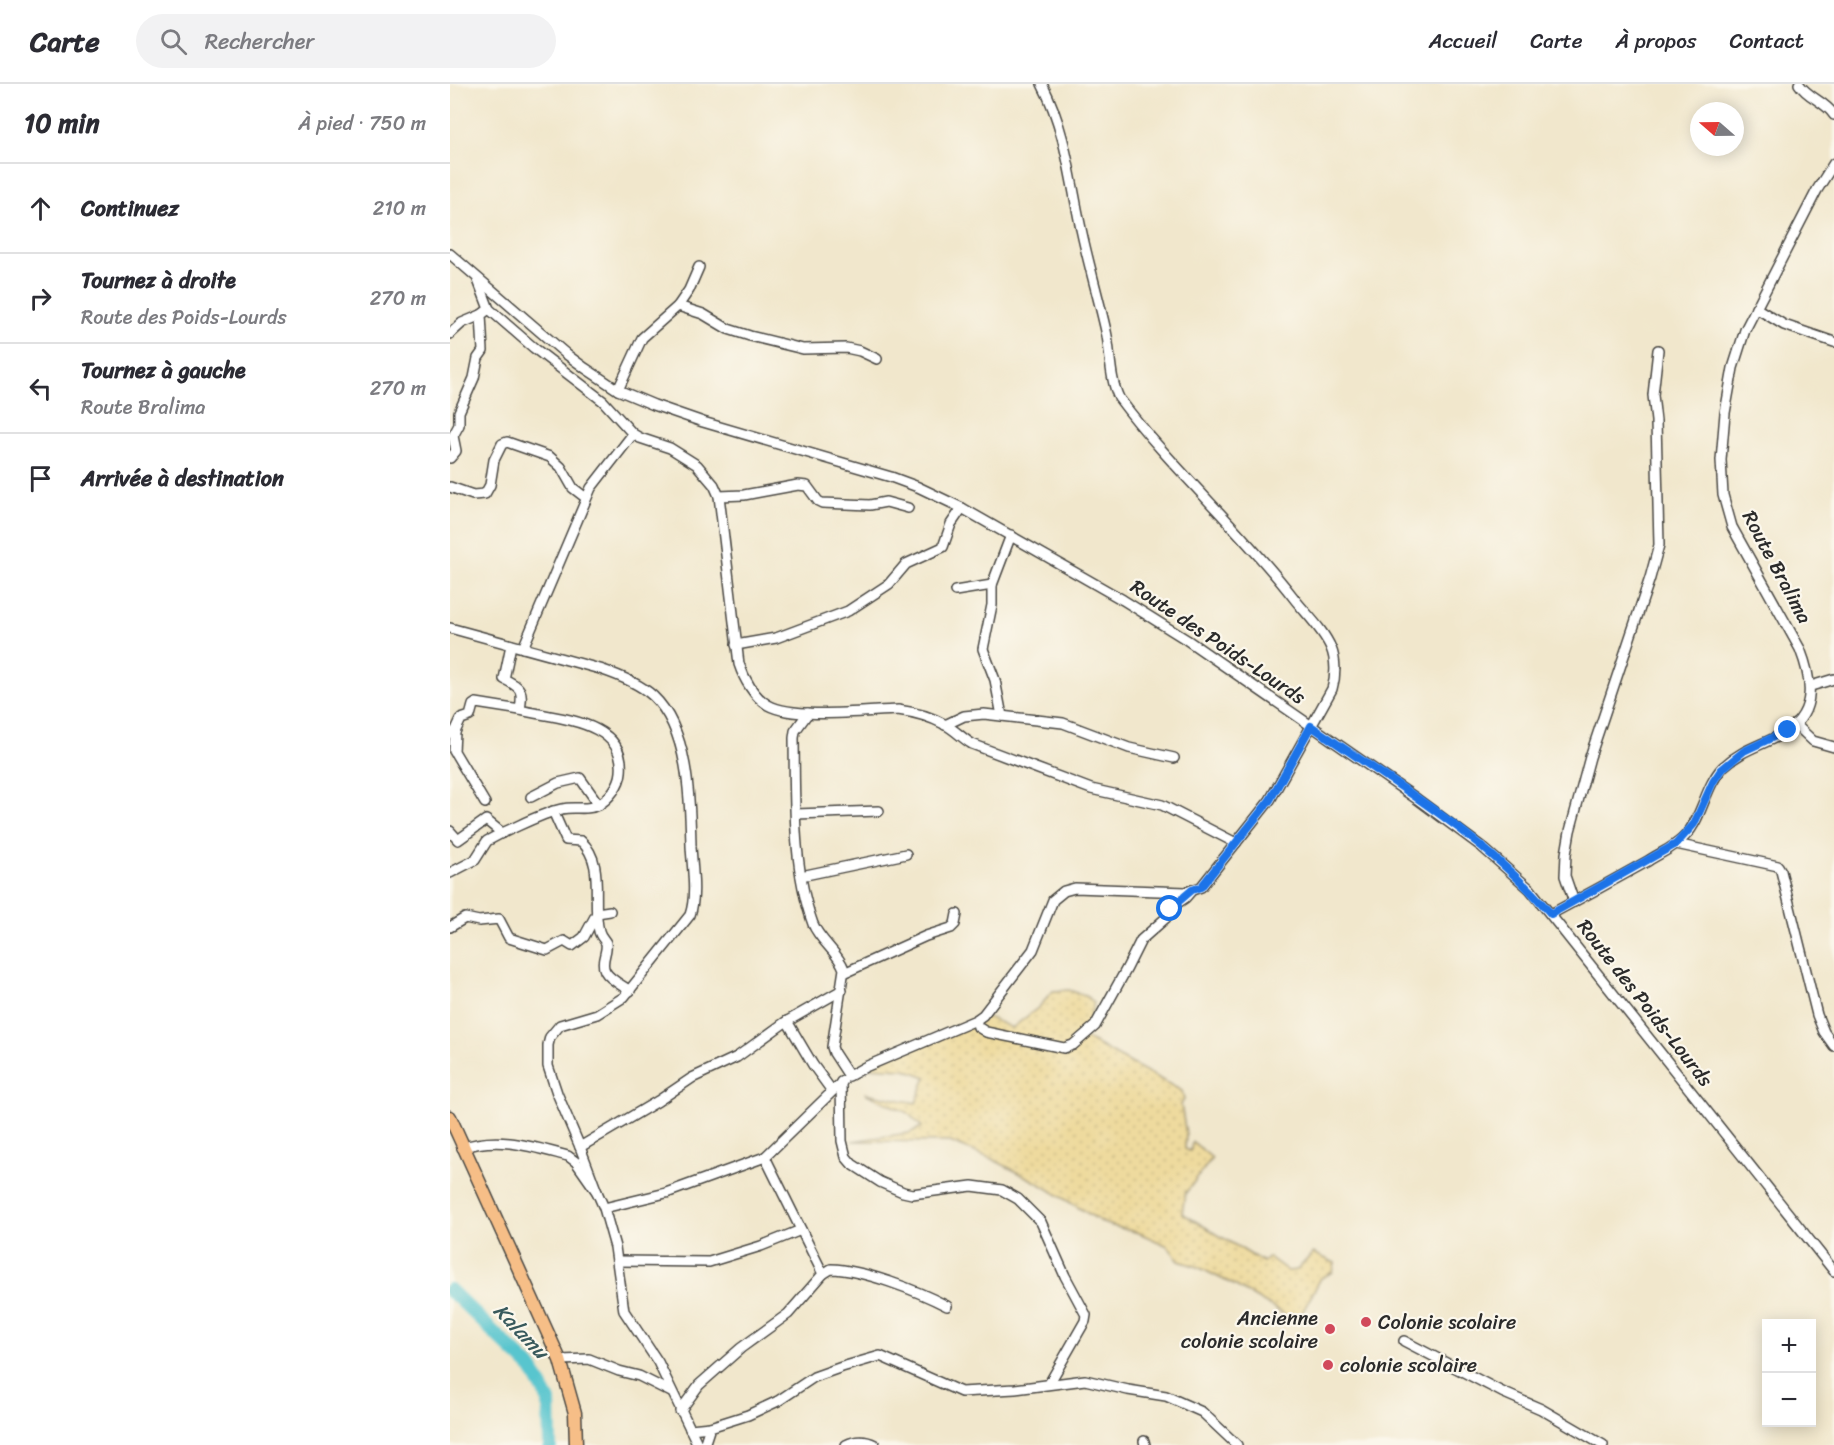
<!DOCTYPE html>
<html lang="fr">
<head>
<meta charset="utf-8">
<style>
  body { margin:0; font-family:Sriracha,sans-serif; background:#f2f2f3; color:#2b2b33 }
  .controls { position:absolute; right:18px; bottom:18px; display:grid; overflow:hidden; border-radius:0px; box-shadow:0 3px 15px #0003 }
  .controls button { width:54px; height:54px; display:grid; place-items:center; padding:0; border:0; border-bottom:2px solid #e1e1e2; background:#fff; color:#2b2b33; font:30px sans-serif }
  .compass { position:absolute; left:1240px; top:18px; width:54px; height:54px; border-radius:50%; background:#fff; box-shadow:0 3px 15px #0003; rotate:290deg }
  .stop { position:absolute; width:18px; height:18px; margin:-14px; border:4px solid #1a73e8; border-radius:50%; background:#fff }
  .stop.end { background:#1a73e8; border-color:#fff; box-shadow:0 2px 6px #0008 }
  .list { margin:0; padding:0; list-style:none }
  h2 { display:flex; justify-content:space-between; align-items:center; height:78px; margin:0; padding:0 24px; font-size:26px }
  h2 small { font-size:20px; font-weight:400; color:#7c7c81 }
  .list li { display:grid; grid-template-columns:39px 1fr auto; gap:18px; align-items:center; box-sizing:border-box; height:90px; padding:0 24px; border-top:2px solid #e1e1e2 }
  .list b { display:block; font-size:22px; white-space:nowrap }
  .list p { margin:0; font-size:20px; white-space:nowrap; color:#7c7c81 }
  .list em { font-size:20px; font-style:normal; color:#7c7c81 }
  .icon { flex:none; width:33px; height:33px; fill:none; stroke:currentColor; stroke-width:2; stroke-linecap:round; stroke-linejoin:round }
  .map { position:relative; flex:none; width:1384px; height:1361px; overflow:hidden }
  header { display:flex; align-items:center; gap:36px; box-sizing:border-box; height:84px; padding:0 30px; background:#fff; border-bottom:2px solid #e1e1e2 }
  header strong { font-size:28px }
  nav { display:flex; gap:33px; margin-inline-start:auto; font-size:21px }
  .search { width:420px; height:54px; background:#f2f2f3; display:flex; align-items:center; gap:15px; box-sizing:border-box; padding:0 21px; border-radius:33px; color:#7c7c81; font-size:22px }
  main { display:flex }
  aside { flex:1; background:#fff }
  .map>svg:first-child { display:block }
  .sand { fill:url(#sand-dots); stroke:#8c8264; stroke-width:1.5 }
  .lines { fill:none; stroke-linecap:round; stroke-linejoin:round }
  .river { stroke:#58c5ce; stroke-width:14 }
  .minor-casing { stroke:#494743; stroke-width:12 }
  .major-casing { stroke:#494743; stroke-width:15 }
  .minor { stroke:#fff; stroke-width:9 }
  .major { stroke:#f6be87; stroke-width:12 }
  .route { stroke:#1a73e8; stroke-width:8 }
  .poi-dot { fill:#d1495b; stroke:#fbf7ec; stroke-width:2 }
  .labels { text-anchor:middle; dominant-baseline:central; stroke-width:4.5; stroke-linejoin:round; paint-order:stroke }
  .street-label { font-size:20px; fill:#2b2b2b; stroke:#fbf7ec }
  .poi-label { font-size:20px; fill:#2b2b2b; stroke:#fbf7ec; text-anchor:start }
  .water-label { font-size:21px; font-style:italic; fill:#38595c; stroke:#fbf7ec }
</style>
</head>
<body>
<header>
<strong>Carte</strong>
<div class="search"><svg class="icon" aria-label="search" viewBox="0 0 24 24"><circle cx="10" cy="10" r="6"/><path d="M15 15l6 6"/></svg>Rechercher</div>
<nav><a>Accueil</a><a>Carte</a><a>À propos</a><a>Contact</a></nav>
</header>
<main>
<aside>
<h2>10 min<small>À pied · 750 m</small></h2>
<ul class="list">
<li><svg class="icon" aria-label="ahead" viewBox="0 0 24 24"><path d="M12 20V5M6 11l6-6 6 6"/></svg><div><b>Continuez</b></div><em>210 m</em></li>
<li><svg class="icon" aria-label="right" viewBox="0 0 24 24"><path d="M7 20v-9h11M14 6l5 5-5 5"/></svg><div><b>Tournez à droite</b><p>Route des Poids-Lourds</p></div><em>270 m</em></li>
<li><svg class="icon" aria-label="left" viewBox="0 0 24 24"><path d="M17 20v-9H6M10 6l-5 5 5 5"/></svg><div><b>Tournez à gauche</b><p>Route Bralima</p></div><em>270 m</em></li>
<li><svg class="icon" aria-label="arrive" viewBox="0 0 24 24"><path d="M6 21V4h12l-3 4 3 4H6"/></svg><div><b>Arrivée à destination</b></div></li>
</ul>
</aside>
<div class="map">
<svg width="1384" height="1361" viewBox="0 0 1384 1361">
  <defs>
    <pattern id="sand-dots" width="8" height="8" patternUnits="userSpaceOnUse" patternTransform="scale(1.5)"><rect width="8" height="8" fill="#eeda9e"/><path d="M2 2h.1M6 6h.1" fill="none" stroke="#cb8" stroke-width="1.8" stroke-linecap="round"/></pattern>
  </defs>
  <rect width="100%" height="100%" fill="#fbf7ec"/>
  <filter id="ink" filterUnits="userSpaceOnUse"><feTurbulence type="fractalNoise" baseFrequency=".0167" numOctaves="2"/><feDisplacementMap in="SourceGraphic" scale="12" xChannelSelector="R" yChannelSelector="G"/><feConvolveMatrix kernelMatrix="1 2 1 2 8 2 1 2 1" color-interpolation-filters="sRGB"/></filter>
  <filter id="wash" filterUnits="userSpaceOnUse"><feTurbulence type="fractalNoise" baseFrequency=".008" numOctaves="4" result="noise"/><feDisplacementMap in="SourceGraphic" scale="24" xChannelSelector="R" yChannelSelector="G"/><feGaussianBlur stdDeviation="1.35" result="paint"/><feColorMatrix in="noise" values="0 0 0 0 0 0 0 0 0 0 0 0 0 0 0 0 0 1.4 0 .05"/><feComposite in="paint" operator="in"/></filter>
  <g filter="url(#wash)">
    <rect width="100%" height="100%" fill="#f1e7cc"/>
    <polygon class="sand" points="619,906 638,913 644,919 635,954 732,1007 734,1015 731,1021 736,1050 735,1065 740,1067 743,1058 762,1074 735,1110 732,1129 813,1178 819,1173 838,1187 847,1186 863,1169 885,1179 883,1188 871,1194 847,1238 786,1202 748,1183 729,1177 718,1162 689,1149 655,1140 590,1100 542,1075 500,1058 402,1057 459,1049 472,1043 458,1029 415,1009 466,1019 476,993 455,985 415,983 533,931 562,944 589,923 603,907"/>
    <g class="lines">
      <polyline class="river" points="0,1206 82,1285 99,1317 100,1361"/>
    </g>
  </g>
  <g filter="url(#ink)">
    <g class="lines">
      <g class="minor-casing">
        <g id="minor">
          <path d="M1349,0C1358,14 1375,17 1384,31"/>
          <polyline points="0,170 116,270 135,284 168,306 204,321 253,338 441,393 468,403 512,424 673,516 737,556 967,715 1032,763 1080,805 1384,1187"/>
          <path d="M28,196L39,225L84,264L153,317L183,350L190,354L220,364L247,381L264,401L269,412L289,580C294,595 304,613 318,621C345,636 416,627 448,626C463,628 481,633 494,640C504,645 512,654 522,660L641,705L712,721L786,759"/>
          <polyline points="228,222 253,230 278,245 300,252 353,265 396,264 410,267 427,275"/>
          <polyline points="1306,224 1334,241 1384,258"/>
          <polyline points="0,250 12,239 31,231"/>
          <polyline points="168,306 192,254 228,222 239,206 249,183"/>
          <polyline points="0,374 6,367 3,352 9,341 9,328 24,294 28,274 33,267 31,231 39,225"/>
          <polyline points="0,403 23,411 35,410 40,401 44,376 52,360 57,358 100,373 111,383 123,404 136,414"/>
          <polyline points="269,412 294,411 348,401 357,402 368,417 372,419 420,421 436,418 458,424"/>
          <polyline points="542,501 542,521 533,565 545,596 552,632"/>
          <polyline points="505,507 542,501 561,451"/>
          <path d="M0,544L150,585C168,591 189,599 203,612C239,646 240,715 241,762C242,783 247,811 240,831L174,913L147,930L110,941L100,953L98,961V982L107,1009L130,1063L147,1108"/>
          <polyline points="286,561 326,554 398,527 439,500 456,480 493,463 501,440 512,424"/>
          <polyline points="73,564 141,404 183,350"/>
          <polyline points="1361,602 1384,595"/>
          <path d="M358,629L345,647L344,654C345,715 342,782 363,840C370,857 388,868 394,885L382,963L384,969L399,992L415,983L526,936L533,931L583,866L603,816L614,807L625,804L736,808L751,803L820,716L882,605C886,592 886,576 881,564C873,545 855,529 843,513C789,443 722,385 669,314C659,293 661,269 656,247C649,216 640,185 633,154C621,102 617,48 592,0"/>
          <polyline points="1345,640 1363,657 1384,663"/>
          <polyline points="495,641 514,632 534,630 613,639 679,664 724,674"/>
          <polyline points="5,648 4,667 35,719"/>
          <polyline points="0,649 5,648 11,635 20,632 23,621 26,619 70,626"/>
          <polyline points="81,713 108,699 130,694 149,721"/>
          <path d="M103,727L116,756L131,757C156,780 141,818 149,847C150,852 154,855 156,859C158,868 150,877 155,887C159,895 173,902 180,907"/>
          <polyline points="346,730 429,727"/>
          <path d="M0,747L8,756L36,736L52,749C71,741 92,729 112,725C124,722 137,727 148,721C159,715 170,701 171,688C176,636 106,635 70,626C73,606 72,604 54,595L61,561"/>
          <polyline points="1226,760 1328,782 1331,787 1367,931 1374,948 1384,962"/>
          <polyline points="0,789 25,776 37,757 52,749"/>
          <polyline points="351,792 456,770"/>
          <polyline points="1124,818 1115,792 1116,770 1120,747 1140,673 1200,494 1209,461 1206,337 1203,311 1208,266"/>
          <path d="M1101,830C1133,813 1166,795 1198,777C1210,769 1226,763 1236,751C1253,732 1255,702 1273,683C1293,664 1315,661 1337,647C1368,627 1361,593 1350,565L1282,443L1273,411L1271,376L1275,329L1283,284L1295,246L1367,106L1384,79"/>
          <polyline points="0,843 15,834 29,837 49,835 59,854 97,866 114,857 122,862 134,853 147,829 160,827"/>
          <polyline points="394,889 476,852 501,844 505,840 507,830"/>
          <polyline points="526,936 528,943 536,948 614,964 623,961 645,942 677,884 691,856 717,833 723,822 735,814 742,806"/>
          <polyline points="337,937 363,981 382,1007"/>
          <polyline points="391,998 392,1057 396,1073 402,1080 430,1098 453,1108 462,1110 522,1102 552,1106 568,1115 591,1138 615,1192 636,1231 635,1237 599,1300"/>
          <polyline points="130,1063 208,1017 242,994 287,973 334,939 392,906"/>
          <path d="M12,1064C48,1051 83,1063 118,1072L126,1078L147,1108L154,1124L165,1163L174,1227L208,1278L248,1361"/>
          <polyline points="154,1124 216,1109 315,1073"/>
          <polyline points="167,1177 259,1178 311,1162 351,1146"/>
          <path d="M373,1190L381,1185C414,1186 466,1206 497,1222"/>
          <polyline points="954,1257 1052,1308 1091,1325 1153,1361"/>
          <polyline points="110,1276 139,1275 169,1287 189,1292 221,1308"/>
          <polyline points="230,1327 249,1301 291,1264 338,1230 373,1190 315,1073 393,997"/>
          <polyline points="240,1345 260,1343 298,1331 328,1317 364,1293 392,1283 430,1272 511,1308 565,1305 635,1296 678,1306 716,1312 752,1328 787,1361"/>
          <polyline points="694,1357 695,1361"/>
          <polyline points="254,1361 260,1343"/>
          <path d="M396,1361C405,1356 416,1356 425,1361"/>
        </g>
      </g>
      <g class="major-casing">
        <polyline id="major" points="0,1033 110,1276 125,1329 126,1361"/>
      </g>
      <use href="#minor" class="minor"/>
      <use href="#major" class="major"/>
    </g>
  </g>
  <g class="lines" filter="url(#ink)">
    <path class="route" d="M720,825L742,806L751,803L820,716L861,642C944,699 1035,752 1101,830L1226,760L1244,740L1263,698L1271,686L1294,667L1338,646"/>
  </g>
  <g class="poi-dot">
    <circle cx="916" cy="1238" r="6"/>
    <circle cx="880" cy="1245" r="6"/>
    <circle cx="878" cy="1281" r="6"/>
  </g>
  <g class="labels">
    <g class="street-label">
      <text transform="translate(1327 483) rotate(62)">Route Bralima</text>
      <text transform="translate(768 558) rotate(34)">Route des Poids-Lourds</text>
      <text transform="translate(1195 919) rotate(52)">Route des Poids-Lourds</text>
    </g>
    <g class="poi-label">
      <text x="868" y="1234" text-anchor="end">Ancienne<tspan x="868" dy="23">colonie scolaire</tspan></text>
      <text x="928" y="1238">Colonie scolaire</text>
      <text x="890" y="1281">colonie scolaire</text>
    </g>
    <g class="water-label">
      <text transform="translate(71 1247) rotate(46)">Kalamu</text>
    </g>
  </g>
</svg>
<div class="controls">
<button>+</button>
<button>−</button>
</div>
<svg class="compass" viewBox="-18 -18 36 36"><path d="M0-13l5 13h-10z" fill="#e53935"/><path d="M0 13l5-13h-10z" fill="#7c7c81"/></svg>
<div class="stop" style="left:720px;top:825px"></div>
<div class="stop end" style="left:1338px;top:646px"></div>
</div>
</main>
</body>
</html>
